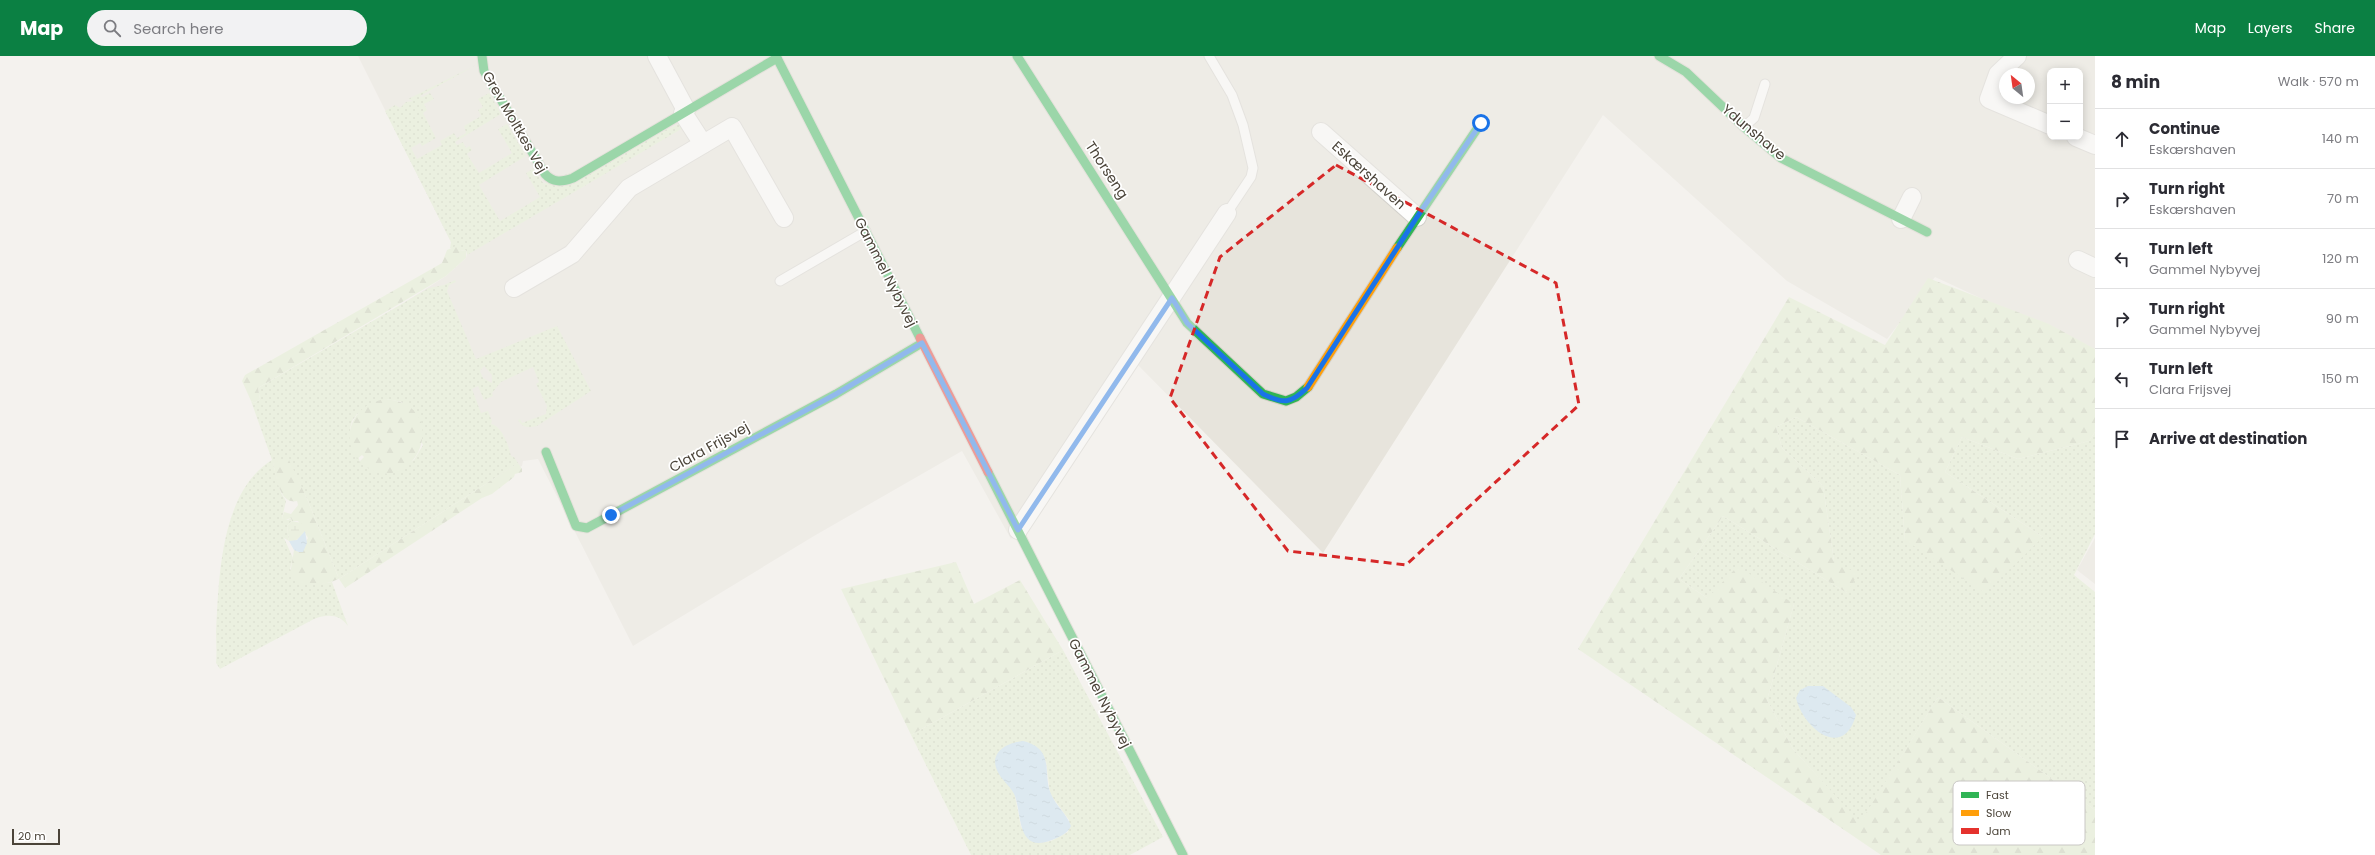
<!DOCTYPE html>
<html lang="en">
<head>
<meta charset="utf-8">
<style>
  body { margin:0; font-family:Poppins,sans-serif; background:#f2f2f3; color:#2b2b33 }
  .controls { position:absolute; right:12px; top:12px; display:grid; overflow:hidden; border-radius:8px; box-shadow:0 2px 10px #0003 }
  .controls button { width:36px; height:36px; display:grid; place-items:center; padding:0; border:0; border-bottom:1px solid #e1e1e2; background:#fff; color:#2b2b33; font:20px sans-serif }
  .compass { position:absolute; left:1999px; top:12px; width:36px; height:36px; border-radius:50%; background:#fff; box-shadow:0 2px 10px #0003; rotate:331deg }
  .scale { position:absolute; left:12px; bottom:10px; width:48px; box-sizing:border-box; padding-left:4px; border:2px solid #4b4439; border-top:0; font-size:11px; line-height:14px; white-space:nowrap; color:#4b4439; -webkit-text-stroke:3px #fff; paint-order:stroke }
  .stop { position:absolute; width:12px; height:12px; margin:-9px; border:3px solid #1a73e8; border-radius:50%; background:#fff }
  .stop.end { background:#1a73e8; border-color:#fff; box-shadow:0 1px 4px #0008 }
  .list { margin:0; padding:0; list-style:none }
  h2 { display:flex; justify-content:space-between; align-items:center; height:52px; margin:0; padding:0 16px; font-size:17px }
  h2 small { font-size:13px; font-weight:400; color:#7c7c81 }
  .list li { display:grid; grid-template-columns:26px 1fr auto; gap:12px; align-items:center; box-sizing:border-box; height:60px; padding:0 16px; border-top:1px solid #e1e1e2 }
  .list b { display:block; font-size:15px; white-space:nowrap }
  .list p { margin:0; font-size:13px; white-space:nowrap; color:#7c7c81 }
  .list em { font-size:13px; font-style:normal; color:#7c7c81 }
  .icon { flex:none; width:22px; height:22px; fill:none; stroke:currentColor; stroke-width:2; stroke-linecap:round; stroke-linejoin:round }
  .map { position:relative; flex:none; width:2095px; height:799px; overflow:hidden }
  header { display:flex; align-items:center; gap:24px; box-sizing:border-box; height:56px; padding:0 20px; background:#0b8043; color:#fff }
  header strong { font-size:19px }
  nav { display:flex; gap:22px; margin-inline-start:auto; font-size:14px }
  .search { width:280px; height:36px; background:#f2f2f3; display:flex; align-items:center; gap:10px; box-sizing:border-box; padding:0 14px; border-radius:22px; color:#7c7c81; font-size:15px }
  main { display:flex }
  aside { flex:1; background:#fff }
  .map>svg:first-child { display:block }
  .residential { fill:#e7e4dc; fill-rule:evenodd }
  .green { fill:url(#green-dots); fill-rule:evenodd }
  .forest { fill:url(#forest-firs) }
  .wetland { fill:url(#wetland-marsh) }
  .water { fill:url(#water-ripples) }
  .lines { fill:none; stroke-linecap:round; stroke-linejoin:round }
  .lane-casing { stroke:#d2d0cb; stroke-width:11 }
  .street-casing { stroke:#d2d0cb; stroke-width:20 }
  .fast-casing { stroke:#d3cfc5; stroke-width:11 }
  .slow-casing { stroke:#d3cfc5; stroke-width:11 }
  .jam-casing { stroke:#d3cfc5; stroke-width:11 }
  .lane { stroke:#fdfdfc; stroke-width:9 }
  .street { stroke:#fdfdfc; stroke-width:18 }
  .fast { stroke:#30b455; stroke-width:9 }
  .slow { stroke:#ff9f0a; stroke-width:9 }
  .jam { stroke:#e5322d; stroke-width:9 }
  .route { stroke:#1a73e8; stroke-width:5 }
  .marked { fill:none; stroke:#d62828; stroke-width:3; stroke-dasharray:8 5; stroke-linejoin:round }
  .labels { text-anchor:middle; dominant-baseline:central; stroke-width:3.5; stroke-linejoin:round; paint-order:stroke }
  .street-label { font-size:14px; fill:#4b4439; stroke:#fff }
  .key { fill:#fff; stroke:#c9c7c4; stroke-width:1 }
  .key-label { font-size:11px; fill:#4b4439 }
</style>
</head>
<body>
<header>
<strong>Map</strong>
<div class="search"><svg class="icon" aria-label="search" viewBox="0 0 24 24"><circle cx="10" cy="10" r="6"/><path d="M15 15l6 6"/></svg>Search here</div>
<nav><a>Map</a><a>Layers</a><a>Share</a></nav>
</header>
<main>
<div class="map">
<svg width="2095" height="799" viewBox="0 0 2095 799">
  <defs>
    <pattern id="green-dots" width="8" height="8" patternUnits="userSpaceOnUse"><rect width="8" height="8" fill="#e1eecf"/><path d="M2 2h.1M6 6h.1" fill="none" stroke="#c3cdb2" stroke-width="1.8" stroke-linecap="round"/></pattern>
    <pattern id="forest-firs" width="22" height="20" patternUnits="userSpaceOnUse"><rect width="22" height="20" fill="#e1eecf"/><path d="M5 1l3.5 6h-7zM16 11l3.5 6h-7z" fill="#c3cdb2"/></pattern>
    <pattern id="wetland-marsh" width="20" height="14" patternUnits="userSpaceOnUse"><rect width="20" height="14" fill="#e1eecf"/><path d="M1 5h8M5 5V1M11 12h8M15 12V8" fill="none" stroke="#c3cdb2"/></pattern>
    <pattern id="water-ripples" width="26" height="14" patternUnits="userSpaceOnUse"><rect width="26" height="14" fill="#c0ddf1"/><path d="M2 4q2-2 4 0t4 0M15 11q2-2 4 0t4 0" fill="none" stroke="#a6bfcf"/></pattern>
  </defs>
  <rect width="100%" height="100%" fill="#f4f2ee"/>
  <g class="residential">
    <path d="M358,0H2095V295L1935,221L1887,283L1787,225L1603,59L1323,497L1136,307L1011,483L962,395L814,480L633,590L538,403L523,405L522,410L483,429L407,245L446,220L466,202L467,197L466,194L450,184ZM2050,15H2080V81H2050ZM2005,18H2029V42H2005Z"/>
    <polygon points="2095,482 2095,528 2077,514"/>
  </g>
  <g class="green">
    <polygon points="476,9 420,40 422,41 430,37 434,43 424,48 427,54 423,57 436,82 422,90 420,87 411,92 417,103 442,89 440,85 454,77 457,82 466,77 464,70 481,60 478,54 483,51 478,43 489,37 501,58 455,86 457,89 463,86 466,92 470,90 472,94 467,98 479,117 512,97 498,73 507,68 526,100 479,129 500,165 540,141 526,117 533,113 544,128 679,68 683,72 467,199 466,194 460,195 457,192 450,192 451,186 385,55 395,49 400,52 406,46 413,45 408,43"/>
    <path d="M455,224L456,226L449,229L447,235L476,303L557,270L591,335L537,370C529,372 522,372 518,364L520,363L522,367L546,358L547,350L536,328L539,326L533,311L501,326L492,337L493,340L484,344L478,330L472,333L481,357L488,355L492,365L491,368C502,370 509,390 511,400L514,401L518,407L339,523L308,445L288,404L273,408L281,437L286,445L282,462L288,464L291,462L292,465L287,470L289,485L284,482L293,502L290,513C307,532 309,529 332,526L348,570C339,558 328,558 314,563L220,613L216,607C217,597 216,586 216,576C219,522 220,436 272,404L251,345L255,347L260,343L258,332L429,232L444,229ZM484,310L492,319V327L483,322L480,315ZM386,343L402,346L423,389L414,404L392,417L375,415L360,406L350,373L352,365L357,358Z"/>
    <polygon points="1796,361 1900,419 1905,484 2043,481 1945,416 1962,381 2018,403 2089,385 2095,376 2095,478 2074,519 2095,536 2095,754 1938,641 1860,768 1793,693 1767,644 1794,548 1707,542 1679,523 1723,460 1847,537 1834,505 1823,430 1782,392 1776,371"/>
    <path d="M1063,594L1163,781L1130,799H971L911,679ZM1046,705L1050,738L1069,764L1068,776L1051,785L1039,787L1021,771L1015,740Z"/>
  </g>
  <g class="forest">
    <polygon points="456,190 460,195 466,194 466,202 446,220 258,332 260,343 255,347 251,345 242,325 245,319 442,207 447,194"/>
    <polygon points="1928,222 2049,268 2095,293 2095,376 2089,385 2018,403 1962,381 1945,416 2043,481 1985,537 1905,484 1900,419 1796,361 1776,371 1782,392 1823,430 1834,505 1858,518 1847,537 1723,460 1679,523 1707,542 1738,510 1794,548 1767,644 1793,693 1860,767 1938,641 2095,754 2095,799 1881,799 1578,593 1789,241 1885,289"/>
    <path d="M386,343C456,349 414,451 359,406L364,401L362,399L357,403C339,376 356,347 386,343Z"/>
    <path d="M279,404H289L308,445L339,523L518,407L522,413V416L515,418L514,421L492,438L482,442L345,532L339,523C324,529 301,534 290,518L294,494L299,496L308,482L298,465H292L291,462L285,464L282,462L284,456L291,458L298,449L297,445C279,449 277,421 273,408Z"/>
    <polygon points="956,506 974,548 1020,524 1063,594 911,679 841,533"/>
  </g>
  <path class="wetland" d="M292,465L301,467L305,475C301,481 297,486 289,485L287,470Z"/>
  <g class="water">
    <polygon points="305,475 307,487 303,496 299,496 294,494 289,485 297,484"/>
    <path d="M1808,630H1823L1851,651L1856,659C1843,705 1803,672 1796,642L1800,634Z"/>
    <path d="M1023,685C1056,693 1042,718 1051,738C1056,750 1067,758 1071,770C1068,777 1060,781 1052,784C1017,798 1022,760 1015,740C1012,732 1003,725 999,718C987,698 1005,687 1023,685Z"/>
  </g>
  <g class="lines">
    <g class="lane-casing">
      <g id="lane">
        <polyline points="1209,0 1232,39 1243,69 1253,112 1251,121 1227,157"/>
        <polyline points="1744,71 1754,62 1765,28"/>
        <polyline points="780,225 866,175"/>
      </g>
    </g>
    <g class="street-casing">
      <g id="street">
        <polyline points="657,0 686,54"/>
        <polyline points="2017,0 1998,18 1989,43 2050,69"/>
        <polyline points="683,57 703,88"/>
        <polyline points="1321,76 1417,161"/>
        <polyline points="2076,81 2095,89"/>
        <polyline points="1901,163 1912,141"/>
        <polyline points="2078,204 2095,212"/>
        <polyline points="514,232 572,198 629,132 732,71 784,162"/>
        <polyline points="1018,474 1227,157"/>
      </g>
    </g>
    <g class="fast-casing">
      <g id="fast">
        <path d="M482,0L484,15L545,118C553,127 562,126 573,122L777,2"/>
        <polyline points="776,0 920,282"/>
        <polyline points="1017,0 1187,267 1263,338 1286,345 1296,341 1308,331"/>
        <polyline points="1659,0 1686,16 1744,71 1781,102 1927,176"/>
        <polyline points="1397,192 1481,67"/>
        <polyline points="546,396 576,470 587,472 836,338 922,287"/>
        <polyline points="988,416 1183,799"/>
      </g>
    </g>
    <g class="slow-casing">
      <polyline id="slow" points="1308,331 1397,192"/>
    </g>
    <g class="jam-casing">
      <polyline id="jam" points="920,282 988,416"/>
    </g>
    <use href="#lane" class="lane"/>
    <use href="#street" class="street"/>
    <use href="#fast" class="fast"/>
    <use href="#slow" class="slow"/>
    <use href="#jam" class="jam"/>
  </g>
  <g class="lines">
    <path class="route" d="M611,459L836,338L922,287L1018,474L1172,242L1187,267L1263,338C1284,348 1290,348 1307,332L1417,161L1481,67"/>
  </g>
  <path d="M0 0H2095V799H0ZM1336,109L1556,227L1579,349L1406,509L1288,495L1170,342L1220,201Z" fill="#f4f2ee" fill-opacity=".55" fill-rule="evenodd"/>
  <path class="marked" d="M1336,109L1556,227L1579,349L1406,509L1288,495L1170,342L1220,201Z"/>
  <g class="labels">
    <g class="street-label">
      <text transform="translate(515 66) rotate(60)">Grev Moltkes Vej</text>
      <text transform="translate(1754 76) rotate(40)">Ydunshave</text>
      <text transform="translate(1107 114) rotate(57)">Thorseng</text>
      <text transform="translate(1369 119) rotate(42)">Eskærshaven</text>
      <text transform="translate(886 216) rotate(63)">Gammel Nybyvej</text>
      <text transform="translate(709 391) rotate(-29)">Clara Frijsvej</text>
      <text transform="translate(1100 637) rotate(63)">Gammel Nybyvej</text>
    </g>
  </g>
  <rect x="1953" y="725" width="132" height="64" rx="6" class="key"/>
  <rect x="1961" y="736" width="18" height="6" fill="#30b455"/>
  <rect x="1961" y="754" width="18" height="6" fill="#ff9f0a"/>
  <rect x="1961" y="772" width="18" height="6" fill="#e5322d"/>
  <g class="key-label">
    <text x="1986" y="743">Fast</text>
    <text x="1986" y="761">Slow</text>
    <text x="1986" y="779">Jam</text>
  </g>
</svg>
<div class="controls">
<button>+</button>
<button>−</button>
</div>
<svg class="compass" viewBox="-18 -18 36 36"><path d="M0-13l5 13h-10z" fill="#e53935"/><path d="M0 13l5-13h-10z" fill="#7c7c81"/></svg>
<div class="scale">20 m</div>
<div class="stop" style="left:1481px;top:67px"></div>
<div class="stop end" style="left:611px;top:459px"></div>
</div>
<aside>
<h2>8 min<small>Walk · 570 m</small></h2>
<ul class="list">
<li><svg class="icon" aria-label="ahead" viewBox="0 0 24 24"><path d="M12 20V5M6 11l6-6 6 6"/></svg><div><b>Continue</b><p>Eskærshaven</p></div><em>140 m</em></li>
<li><svg class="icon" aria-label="right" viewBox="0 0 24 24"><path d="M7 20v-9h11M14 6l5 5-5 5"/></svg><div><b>Turn right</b><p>Eskærshaven</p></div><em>70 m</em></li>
<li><svg class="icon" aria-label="left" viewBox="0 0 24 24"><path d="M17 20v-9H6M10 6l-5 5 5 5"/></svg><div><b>Turn left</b><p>Gammel Nybyvej</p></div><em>120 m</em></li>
<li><svg class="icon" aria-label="right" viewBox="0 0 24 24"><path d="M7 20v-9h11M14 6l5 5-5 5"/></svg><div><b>Turn right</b><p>Gammel Nybyvej</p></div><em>90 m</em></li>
<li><svg class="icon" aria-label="left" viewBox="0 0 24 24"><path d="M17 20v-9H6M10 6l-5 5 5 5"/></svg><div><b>Turn left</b><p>Clara Frijsvej</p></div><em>150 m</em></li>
<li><svg class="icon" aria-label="arrive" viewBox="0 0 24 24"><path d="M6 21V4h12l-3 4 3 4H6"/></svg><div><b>Arrive at destination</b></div></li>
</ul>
</aside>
</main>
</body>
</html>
